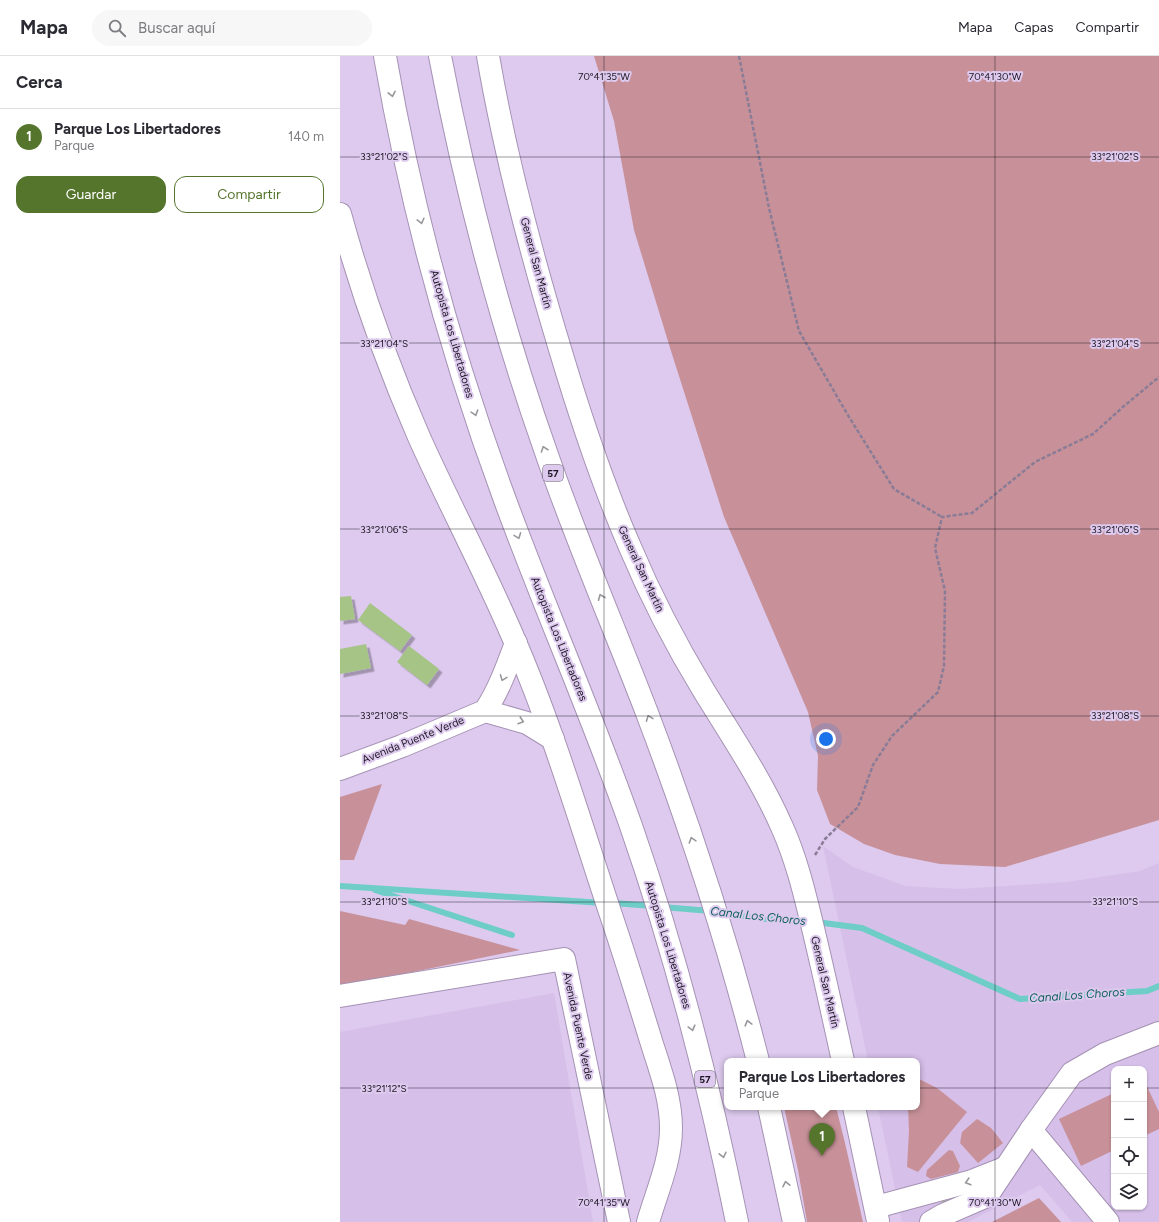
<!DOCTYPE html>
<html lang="es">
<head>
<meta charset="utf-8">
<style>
  body { margin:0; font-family:Figtree,sans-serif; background:#f7f7f7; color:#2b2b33 }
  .controls { position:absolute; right:12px; bottom:12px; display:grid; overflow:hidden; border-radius:8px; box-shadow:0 1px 3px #0004 }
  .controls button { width:36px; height:36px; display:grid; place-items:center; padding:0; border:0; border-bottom:1px solid #e1e1e2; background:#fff; color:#2b2b33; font:20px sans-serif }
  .you { position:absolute; left:486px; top:683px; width:14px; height:14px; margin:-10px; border:3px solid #fff; border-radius:50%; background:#1a73e8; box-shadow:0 0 0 6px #1a73e833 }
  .badge { display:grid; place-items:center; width:26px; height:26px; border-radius:50%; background:#55752d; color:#fff; font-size:13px; font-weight:700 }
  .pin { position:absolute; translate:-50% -33px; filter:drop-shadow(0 1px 2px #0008) }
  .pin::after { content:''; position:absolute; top:21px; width:14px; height:12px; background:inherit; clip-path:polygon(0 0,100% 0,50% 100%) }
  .popup { position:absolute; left:384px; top:1002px; width:196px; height:52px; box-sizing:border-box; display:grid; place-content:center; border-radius:8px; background:#fff; filter:drop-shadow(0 1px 3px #0005); font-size:13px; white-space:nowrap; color:#7c7c81 }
  .popup b { font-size:15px; color:#2b2b33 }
  .popup::after { content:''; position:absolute; left:50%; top:100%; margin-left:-8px; border:8px solid transparent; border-top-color:#fff }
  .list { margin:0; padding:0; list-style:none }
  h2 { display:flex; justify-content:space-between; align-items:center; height:52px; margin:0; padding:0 16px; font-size:17px }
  h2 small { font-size:13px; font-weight:400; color:#7c7c81 }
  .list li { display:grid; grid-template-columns:26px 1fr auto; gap:12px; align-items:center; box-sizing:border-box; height:56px; padding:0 16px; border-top:1px solid #e1e1e2 }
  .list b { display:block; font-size:15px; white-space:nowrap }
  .list p { margin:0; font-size:13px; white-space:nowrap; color:#7c7c81 }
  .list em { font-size:13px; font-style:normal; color:#7c7c81 }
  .actions { display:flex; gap:8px; padding:12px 16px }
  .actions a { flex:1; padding:9px 0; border:1px solid #55752d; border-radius:12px; text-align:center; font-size:14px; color:#55752d }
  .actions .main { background:#55752d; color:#fff }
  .icon { flex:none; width:22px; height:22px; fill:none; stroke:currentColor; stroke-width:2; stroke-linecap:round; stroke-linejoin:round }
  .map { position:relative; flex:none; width:819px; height:1166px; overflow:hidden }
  header { display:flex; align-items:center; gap:24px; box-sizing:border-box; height:56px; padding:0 20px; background:#fff; border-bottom:1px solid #e1e1e2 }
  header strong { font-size:19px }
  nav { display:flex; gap:22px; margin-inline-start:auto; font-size:14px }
  .search { width:280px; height:36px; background:#f7f7f7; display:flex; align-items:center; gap:10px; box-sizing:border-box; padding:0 14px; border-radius:22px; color:#7c7c81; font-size:15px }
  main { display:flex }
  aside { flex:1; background:#fff }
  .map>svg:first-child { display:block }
  .built { fill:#d6bfe9; fill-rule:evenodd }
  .green { fill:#c89199 }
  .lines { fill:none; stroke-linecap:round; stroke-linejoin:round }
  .stream { stroke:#6ecdc6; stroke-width:6 }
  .building { fill:#a5c486; filter:url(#shadow) }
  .minor-casing { stroke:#a592b4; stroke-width:24 }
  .highway-casing { stroke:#a592b4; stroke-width:24 }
  .path { stroke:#8a7c96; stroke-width:2.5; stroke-dasharray:4 2; stroke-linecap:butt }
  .minor { stroke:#fff; stroke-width:22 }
  .highway { stroke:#fff; stroke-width:22 }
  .oneway { stroke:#99969c }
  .ticks { fill:none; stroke:#1d1623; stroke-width:1; stroke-opacity:0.45 }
  .labels { text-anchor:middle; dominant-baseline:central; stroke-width:4; stroke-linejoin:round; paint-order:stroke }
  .shield { fill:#ddcaee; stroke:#574c60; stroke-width:1 }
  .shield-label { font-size:10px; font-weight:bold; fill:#1d1623 }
  .street-label { font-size:11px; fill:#1d1623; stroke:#ddcaee }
  .water-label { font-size:12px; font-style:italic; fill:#10615d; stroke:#ddcaee }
  .ticks-label { font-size:10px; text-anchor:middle; fill:#1d1623; stroke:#ddcaee; stroke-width:4; stroke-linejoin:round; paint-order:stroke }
</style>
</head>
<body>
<header>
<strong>Mapa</strong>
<div class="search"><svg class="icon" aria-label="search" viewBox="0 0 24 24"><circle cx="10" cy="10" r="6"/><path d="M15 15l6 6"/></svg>Buscar aquí</div>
<nav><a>Mapa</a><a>Capas</a><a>Compartir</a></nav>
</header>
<main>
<aside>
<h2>Cerca<small></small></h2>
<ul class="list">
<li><span class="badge">1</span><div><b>Parque Los Libertadores</b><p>Parque</p></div><em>140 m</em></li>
</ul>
<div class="actions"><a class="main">Guardar</a><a>Compartir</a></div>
</aside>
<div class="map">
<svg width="819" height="1166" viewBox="0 0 819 1166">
  <defs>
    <filter id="shadow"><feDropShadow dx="3.5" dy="3.5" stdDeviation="0" flood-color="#0004"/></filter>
  </defs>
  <rect width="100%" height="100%" fill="#ddcaee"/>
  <g class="built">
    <path d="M483,790L513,811L565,830L620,833L727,826L800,815L819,807V1166H732L700,1129L628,1166H562L538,1051H577V1005H528ZM774,1013H804V1151H774Z"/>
    <polygon points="214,937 253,1166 0,1166 0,976"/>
  </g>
  <g class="green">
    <polygon points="254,0 819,0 819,764 665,811 600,808 555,799 524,788 490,768 477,734 478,700 468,656 384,461 331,295 294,174 274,65"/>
    <polygon points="42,728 14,804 0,804 0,741"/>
    <polygon points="0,855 65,869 69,863 180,894 0,931"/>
    <polygon points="577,1022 597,1032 627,1056 578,1116 567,1111 569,1075 568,1051 577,1051"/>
    <polygon points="804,1024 819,1056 819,1073 804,1080"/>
    <polygon points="774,1037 774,1094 741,1110 719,1063"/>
    <polygon points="444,1051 496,1051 505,1087 523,1166 467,1166 458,1114"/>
    <polygon points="637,1063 651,1072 663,1087 638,1107 620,1087 622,1076"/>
    <polygon points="609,1094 613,1095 620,1110 618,1116 591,1123 586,1120 587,1114"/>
    <polygon points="699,1142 721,1166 652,1166"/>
  </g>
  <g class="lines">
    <g class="stream">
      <polyline points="0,830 263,847"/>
      <polyline points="35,834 172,879"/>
      <polyline points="273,847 313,850"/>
      <polyline points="322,851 371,855"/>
      <polyline points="380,857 426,863 466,865"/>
      <polyline points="476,866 522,872 680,943 807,935 819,930"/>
    </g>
  </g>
  <g class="building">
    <polygon points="11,540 15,563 0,565 0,541"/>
    <polygon points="30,547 72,579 60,595 18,564"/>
    <polygon points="26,588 31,612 0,618 0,593"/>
    <polygon points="69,590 99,613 87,629 57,606"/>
    <polygon points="617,1134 620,1141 602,1147 600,1139"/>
  </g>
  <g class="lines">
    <g class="minor-casing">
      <g id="minor">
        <path d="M148,0C165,99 191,197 220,293C240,360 262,427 290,491C311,541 336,589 364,635C391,679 421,723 442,771C456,802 464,835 472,868C483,914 493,959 503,1005"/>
        <path d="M0,158C21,234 47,308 79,381C109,448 144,513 173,581C214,675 242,773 275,871C288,910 300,949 312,988C321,1016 331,1043 331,1072C331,1105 317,1135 308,1166"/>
        <polyline points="145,655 187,667 213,683"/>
        <path d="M0,713L62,690L145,655C159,634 167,611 176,587"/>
        <polyline points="0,940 224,903 279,1166"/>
        <polyline points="514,1051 538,1165"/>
        <polyline points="691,1074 768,1166"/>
        <polyline points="536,1151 632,1125 665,1112"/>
        <polyline points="591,1166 603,1159 647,1140 691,1074 732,1017 765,998 819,977"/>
      </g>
    </g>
    <g class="highway-casing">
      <g id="highway">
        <path d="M45,0C71,150 112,301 165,444C205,553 252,659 291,770C336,899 370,1032 397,1166"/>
        <path d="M100,0C126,136 161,269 207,399C237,486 274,571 307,657C350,770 388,887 418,1005"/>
        <polyline points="429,1051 454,1166"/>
      </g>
    </g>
    <g class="path">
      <polyline points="399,0 429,152 459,275 509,361 554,433 602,461"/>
      <polyline points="475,799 485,783 518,751 533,709 552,680 598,636 604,610 605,535 595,492 602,461 632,457 695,406 753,378 784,350 819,321"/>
    </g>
    <use href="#minor" class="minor"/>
    <use href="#highway" class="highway"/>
  </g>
  <defs><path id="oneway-chevron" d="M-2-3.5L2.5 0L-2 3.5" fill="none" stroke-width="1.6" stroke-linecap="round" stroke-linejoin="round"/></defs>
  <g class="oneway">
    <use href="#oneway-chevron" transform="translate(52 38) rotate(78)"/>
    <use href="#oneway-chevron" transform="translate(81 165) rotate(76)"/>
    <use href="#oneway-chevron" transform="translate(135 357) rotate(72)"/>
    <use href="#oneway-chevron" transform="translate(204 393) rotate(-109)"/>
    <use href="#oneway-chevron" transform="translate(178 480) rotate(69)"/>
    <use href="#oneway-chevron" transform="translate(261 541) rotate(-112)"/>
    <use href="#oneway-chevron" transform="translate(163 622) rotate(111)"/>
    <use href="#oneway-chevron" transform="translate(309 662) rotate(-111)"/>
    <use href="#oneway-chevron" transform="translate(181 665) rotate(18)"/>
    <use href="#oneway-chevron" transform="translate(352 784) rotate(-108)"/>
    <use href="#oneway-chevron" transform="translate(408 967) rotate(-105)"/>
    <use href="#oneway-chevron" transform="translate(352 972) rotate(75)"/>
    <use href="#oneway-chevron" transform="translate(383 1099) rotate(77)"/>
    <use href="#oneway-chevron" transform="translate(628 1126) rotate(164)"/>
    <use href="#oneway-chevron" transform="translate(446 1128) rotate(-102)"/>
  </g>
  <path class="ticks" d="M264,0V1166M655,0V1166M0,101H819M0,287H819M0,473H819M0,660H819M0,846H819M0,1032H774M804,1032H819"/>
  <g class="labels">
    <g class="shield">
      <rect x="203" y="409" width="20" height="16" rx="3"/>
      <rect x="355" y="1015" width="20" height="16" rx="3"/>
    </g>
    <g class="shield-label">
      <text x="213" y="417">57</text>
      <text x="365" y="1023">57</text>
    </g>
    <g class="street-label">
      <text transform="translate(196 207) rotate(75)">General San Martín</text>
      <text transform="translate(112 278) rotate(74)">Autopista Los Libertadores</text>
      <text transform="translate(301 513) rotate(65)">General San Martín</text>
      <text transform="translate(219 583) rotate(68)">Autopista Los Libertadores</text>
      <text transform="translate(73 684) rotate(-22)">Avenida Puente Verde</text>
      <text transform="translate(328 889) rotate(73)">Autopista Los Libertadores</text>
      <text transform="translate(485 926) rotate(77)">General San Martín</text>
      <text transform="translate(238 970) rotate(78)">Avenida Puente Verde</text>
    </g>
    <g class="water-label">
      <text transform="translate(418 860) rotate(6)">Canal Los Choros</text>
      <text transform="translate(737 939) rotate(-4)">Canal Los Choros</text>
    </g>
  </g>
  <g class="ticks-label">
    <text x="264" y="24">70°41'35"W</text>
    <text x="655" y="24">70°41'30"W</text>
    <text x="44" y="104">33°21'02"S</text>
    <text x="775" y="104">33°21'02"S</text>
    <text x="44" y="291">33°21'04"S</text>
    <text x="775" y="291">33°21'04"S</text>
    <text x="44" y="477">33°21'06"S</text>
    <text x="775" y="477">33°21'06"S</text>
    <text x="44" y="663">33°21'08"S</text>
    <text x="775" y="663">33°21'08"S</text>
    <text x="44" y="849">33°21'10"S</text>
    <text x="775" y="849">33°21'10"S</text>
    <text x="44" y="1036">33°21'12"S</text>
    <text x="264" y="1150">70°41'35"W</text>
    <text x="655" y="1150">70°41'30"W</text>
  </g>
</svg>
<div class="controls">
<button>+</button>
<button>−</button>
<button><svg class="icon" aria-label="locate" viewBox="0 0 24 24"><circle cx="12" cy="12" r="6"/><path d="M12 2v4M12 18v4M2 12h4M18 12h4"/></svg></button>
<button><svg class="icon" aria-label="layers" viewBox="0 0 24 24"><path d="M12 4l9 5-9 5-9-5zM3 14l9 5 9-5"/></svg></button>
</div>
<div class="you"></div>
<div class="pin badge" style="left:482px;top:1100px">1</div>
<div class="popup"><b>Parque Los Libertadores</b>Parque</div>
</div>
</main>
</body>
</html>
